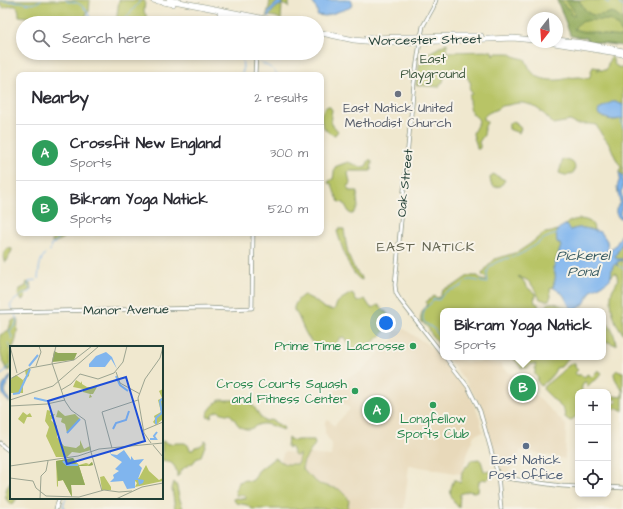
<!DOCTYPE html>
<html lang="en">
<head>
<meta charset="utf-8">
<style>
  body { margin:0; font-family:"Architects Daughter",sans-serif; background:#f7f7f7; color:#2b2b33 }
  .controls { position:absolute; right:12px; bottom:12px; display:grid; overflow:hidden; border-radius:8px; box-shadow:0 2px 6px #0003 }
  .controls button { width:36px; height:36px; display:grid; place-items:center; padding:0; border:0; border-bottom:1px solid #e1e1e2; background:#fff; color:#2b2b33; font:20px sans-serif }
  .compass { position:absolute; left:527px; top:12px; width:36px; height:36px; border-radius:50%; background:#fff; box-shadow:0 2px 6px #0003; rotate:197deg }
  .you { position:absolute; left:386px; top:323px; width:14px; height:14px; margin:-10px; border:3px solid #fff; border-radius:50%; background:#1a73e8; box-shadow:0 0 0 6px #1a73e833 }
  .badge { display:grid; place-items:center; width:26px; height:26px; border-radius:50%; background:#1a73e8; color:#fff; font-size:13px; font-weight:700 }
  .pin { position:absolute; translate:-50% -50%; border:2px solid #fff; box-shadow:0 1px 4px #0006 }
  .popup { position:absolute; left:440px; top:308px; width:166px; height:52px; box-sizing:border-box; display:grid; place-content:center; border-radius:8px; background:#fff; filter:drop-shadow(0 1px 3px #0005); font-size:13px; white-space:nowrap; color:#7c7c81 }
  .popup b { font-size:15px; color:#2b2b33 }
  .popup::after { content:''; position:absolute; left:50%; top:100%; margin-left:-8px; border:8px solid transparent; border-top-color:#fff }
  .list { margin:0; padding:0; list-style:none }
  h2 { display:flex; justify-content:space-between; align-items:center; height:52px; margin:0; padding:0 16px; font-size:17px }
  h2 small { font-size:13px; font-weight:400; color:#7c7c81 }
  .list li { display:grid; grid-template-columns:26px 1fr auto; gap:12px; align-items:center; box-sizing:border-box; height:56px; padding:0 16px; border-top:1px solid #e1e1e2 }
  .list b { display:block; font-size:15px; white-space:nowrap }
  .list p { margin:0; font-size:13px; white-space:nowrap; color:#7c7c81 }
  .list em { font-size:13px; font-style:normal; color:#7c7c81 }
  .icon { flex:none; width:22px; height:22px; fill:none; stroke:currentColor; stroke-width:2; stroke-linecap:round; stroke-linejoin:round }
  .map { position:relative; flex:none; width:623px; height:509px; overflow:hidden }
  .search { position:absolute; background:#fff; box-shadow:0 2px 6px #0003; left:16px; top:16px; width:308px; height:44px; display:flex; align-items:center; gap:10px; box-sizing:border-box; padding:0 14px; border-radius:22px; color:#7c7c81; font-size:15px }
  .panel { position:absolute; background:#fff; box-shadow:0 2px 6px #0003; left:16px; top:72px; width:308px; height:164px; border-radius:8px }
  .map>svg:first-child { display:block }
  .built { fill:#e8d9ba }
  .green { fill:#b8c466; stroke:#6c804d }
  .forest { fill:#92aa5b; stroke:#587448; fill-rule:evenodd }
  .water { fill:#80b5ee; stroke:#507991 }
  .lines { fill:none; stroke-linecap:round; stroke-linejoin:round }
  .stream { stroke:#80b5ee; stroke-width:1 }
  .secondary-casing { stroke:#889282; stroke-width:4.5 }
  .highway-casing { stroke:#889282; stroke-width:6 }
  .secondary { stroke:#fff; stroke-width:3 }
  .highway { stroke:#fff; stroke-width:5 }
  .worship-dot { fill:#6b7280; stroke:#f7f3e8; stroke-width:1.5 }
  .leisure-dot { fill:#2e9e5b; stroke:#f7f3e8; stroke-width:1.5 }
  .service-dot { fill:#5c6f8a; stroke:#f7f3e8; stroke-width:1.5 }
  .labels { text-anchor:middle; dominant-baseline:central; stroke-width:4; stroke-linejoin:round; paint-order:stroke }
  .street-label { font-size:13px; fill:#1f3d34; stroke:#f7f3e8 }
  .park-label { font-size:13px; fill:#3e583e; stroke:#f7f3e8 }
  .worship-label { font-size:13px; fill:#5b616d; stroke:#f7f3e8 }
  .leisure-label { font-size:13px; fill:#27864d; stroke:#f7f3e8; text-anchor:end }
  .service-label { font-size:13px; fill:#4e5e75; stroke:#f7f3e8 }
  .neighbourhood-label { font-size:14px; letter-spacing:1px; fill:#656653; stroke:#f7f3e8 }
  .water-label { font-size:14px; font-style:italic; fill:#375b62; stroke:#f7f3e8 }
  .inset-river { fill:none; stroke:#80b5ee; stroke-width:2 }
  .inset-road { fill:none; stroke:#9ca491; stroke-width:1 }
  .view { fill:#1d4ed8; fill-opacity:0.15; stroke:#1d4ed8; stroke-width:2 }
  .inset-edge { fill:none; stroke:#1f3d34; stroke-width:2 }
</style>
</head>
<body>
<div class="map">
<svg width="623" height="509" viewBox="0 0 623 509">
  <rect width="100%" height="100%" fill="#f7f3e8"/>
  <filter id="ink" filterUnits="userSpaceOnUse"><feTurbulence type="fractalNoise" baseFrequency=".025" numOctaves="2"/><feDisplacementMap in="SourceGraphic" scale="8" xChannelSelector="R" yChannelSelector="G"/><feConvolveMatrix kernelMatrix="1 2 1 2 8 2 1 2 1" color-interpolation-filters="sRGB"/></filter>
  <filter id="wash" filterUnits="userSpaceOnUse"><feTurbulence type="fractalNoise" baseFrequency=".012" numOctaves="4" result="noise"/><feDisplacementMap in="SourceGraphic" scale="16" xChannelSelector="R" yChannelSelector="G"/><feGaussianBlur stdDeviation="0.9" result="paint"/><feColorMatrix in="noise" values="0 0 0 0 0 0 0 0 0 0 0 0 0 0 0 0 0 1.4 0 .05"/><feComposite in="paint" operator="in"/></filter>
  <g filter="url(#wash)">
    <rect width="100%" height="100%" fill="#f0e8cf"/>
    <g class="built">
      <polygon points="404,329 437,351 466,388 478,413 483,432 474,435 461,474 409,465 404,509 261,509 284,452 331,456 332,446 325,433 325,421 328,419 334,426 350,409 333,393 350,376 359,373 393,340 393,335 395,331"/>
      <polygon points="447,357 453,359 468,362 481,362 482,361 501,364 503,368 513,375 549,408 566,425 565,459 521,450 507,474 499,473 486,424 480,406 468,385"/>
    </g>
    <g class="green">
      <path d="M0,0H90L89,12L87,11L85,23H72L19,16C19,3 14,5 4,8L0,5Z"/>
      <polygon points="119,0 145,1 144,12 146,15 147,19 154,21 158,19 162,23 116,23"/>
      <path d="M270,0H289V7L282,4L281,20C276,16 271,16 266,17L269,7Z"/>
      <polygon points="557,0 623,0 623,46 587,41 587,38 571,36"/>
      <path d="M447,43V52L492,51L493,55L495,53H509L516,57L525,59C528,65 530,71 535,75C542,81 562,82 569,77C573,78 576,77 580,77C583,78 585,79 589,78C591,75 591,70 593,67L600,68L597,70H606L610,58L612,56L614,64L618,67L623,68V105L615,102L600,108V116C609,119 613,122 623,118V176L619,172L621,167L615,157L610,145L602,135L596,125L590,124H576L570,121L553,124C546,115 535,104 523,103C517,102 507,106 501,106C495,112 486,111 483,119L487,122V123C483,128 485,130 484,135L479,142L480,145V148L479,149H477C477,142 473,139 473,133L479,121C478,117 475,117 473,114C469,109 469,101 469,95L472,94L469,88L471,84L466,75L445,73L443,82L440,84L439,87L416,85L421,55L431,52Z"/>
      <path d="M328,106L330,107L332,110C330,122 329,121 338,131L335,135C322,133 315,113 328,106Z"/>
      <polygon points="512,121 516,122 518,126 521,128 519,133 511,130 509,129 509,124"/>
      <path d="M563,159C566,160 570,161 572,162C577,166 575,174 569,175C566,176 562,174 559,173Z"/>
      <path d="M369,160H371L372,162L371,171H350L348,173L350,183L348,187L349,191H358L357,198L358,207L353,214H350L344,203L339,202L334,191L332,184L328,183L329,181L333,179L335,167L337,166L348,162C356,164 357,169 366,166Z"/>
      <polygon points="493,174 505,180 501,186 495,187 491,184 490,178"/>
      <path d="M580,219C588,220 594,222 594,231C585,227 579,227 570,230L567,225H565C570,220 574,220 580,219Z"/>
      <path d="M339,229H344C347,249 347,262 362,278V280C350,276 341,244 337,231Z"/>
      <path d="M557,230V242L560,244L561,246L555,265L553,267L556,278L553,286L554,288L551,287L550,289L551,296L549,300L546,301L540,299C536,292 531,279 521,278L519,276L518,277L522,279L528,288L536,294V297L534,298L535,303L538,304L539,311H443V348L432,336L429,329L421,321C420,315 423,310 427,305L426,302L434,296L437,298L440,297L442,291L446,288L455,285L468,276H478L481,280L487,281V279L483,276L482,274L488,266L495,259L518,252L530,244L544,233L552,232Z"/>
      <path d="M61,233H68C63,240 60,240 52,243V241L54,238L62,235Z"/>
      <polygon points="623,242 623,259 617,259 615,257 615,256 621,245"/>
      <path d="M8,248L12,249V250L7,261L5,262C2,257 3,252 8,248Z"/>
      <path d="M623,260V334C621,330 618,327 616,323C613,316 609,299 612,291C615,284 620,282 616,273H615L611,277V271L613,266L615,264L617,265V262Z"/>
      <polygon points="27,282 30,284 31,289 29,291 26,292 25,298 22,300 20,298 18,294 20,289 26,286"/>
      <path d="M352,293L357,302L365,299L370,307L372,308L378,305C381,306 390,315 389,319C389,320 388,321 388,322L385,319C382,324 385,326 384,331C382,339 358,351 350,349L345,338L342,337C336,340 336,348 329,349C312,352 304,330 299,318C298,315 295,312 294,310C293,305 300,296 304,295L314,300L324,308L333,310H334C335,308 336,305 337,303C339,300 348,295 352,293Z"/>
      <polygon points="549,303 555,303 569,309 572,308 574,309 577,310 576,311 546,311 545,309"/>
      <path d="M15,319H18C17,329 18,338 13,347H11V370H7L4,364L0,352L1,348L0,343V335L9,330L11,322Z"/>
      <path d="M607,323L609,324C612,330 616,338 616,345L603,340V334L606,333L607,330Z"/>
      <path d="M511,357H544L552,358L569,357L561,367L556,368C554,375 547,381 541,386L537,381L538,378L535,375V367L536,364H532L527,368H521L516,361Z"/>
      <path d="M572,363H575V367L578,370L575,373L577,375H581L585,377L587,374L592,377L595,374L598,370L602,373L597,379L593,381L588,386H587L586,382H584C582,385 581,389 582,392H578V415L570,421L565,417L564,410L543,389L544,386L548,383L559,374L564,369Z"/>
      <path d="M617,370L623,372V411L620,409L615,408L609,414L608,413V406L611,404L616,403L617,400L613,399L608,403V392H606H610L614,396L621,397L623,393C621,385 614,381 614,373Z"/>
      <path d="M220,400H248L254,407L262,419L265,421L271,420L283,427L284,429L283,430C276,428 268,423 261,424C255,425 252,430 246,429C237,427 237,422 232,416C229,413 226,415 223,413C221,413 219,411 217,411L212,414L211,417L207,416C208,410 215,403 220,400Z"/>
      <polygon points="288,438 294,441 297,440 314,440 315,444 304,461 302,468 307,474 319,484 339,489 347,497 349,501 347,509 252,509 247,505 237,503 233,500 233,499 236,498 246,499 245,496 242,495 236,495 235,491 239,482 245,480 251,481 254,479 258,471 273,459 275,458 285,464 298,464 299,463 299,454 296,456 295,456 291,448 290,447 288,448 287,447"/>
      <path d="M206,440V443L201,456L196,459L193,463L185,467L182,470L178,476L177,477C178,468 171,459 162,461V441L170,444L176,443H185L189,446L190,450H193L195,447L200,446Z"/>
      <path d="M479,459L481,461L484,471L492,472V475L486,480L483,479L479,481L478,491L474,492L468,491L460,494L459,508C450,498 448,493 454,480H456L460,483L461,482L462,472L465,467L468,466L471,460Z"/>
      <polygon points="11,482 11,498 17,498 13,504 10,504 6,499 5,490"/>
      <path d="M174,482C177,485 177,487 178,492C178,496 182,504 183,509H175L172,489Z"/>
    </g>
    <path class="forest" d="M557,0H561L565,7L571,10V12L570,14L574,16L575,15L573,9L566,0H579C588,17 594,18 612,12L623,20V46L587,41V38L571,36ZM609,20C616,25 622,29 622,37L605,35L595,32H584L574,29C580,17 597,21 609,20Z"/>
    <g class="water">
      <path d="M279,0H282V5C277,5 271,12 269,17L267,16C270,6 273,8 279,0Z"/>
      <path d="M312,0H351L353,5L349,8L325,16L317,15C319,8 313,6 312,0Z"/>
      <path d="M612,102H616L623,105V118C614,122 605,119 598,114L599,109Z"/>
      <path d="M619,172L623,176V189L621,191C623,199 623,205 620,213L621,215L623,216V218H619L616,213V209L620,202L617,187L620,178Z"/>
      <path d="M565,225H567L570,230C585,225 587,230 601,232L607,241L608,253L610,255H611L610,253L611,249C617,246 620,237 623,231V242L621,245L615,257L617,259H623V260L617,262V264L618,266L615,264L613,266C611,270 612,275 610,279C608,282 596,288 592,290C586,298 587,305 575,310C567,306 568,302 564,296C562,292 556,290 553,287C555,280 557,276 553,269L555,264L561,246L560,244L557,242C556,231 555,230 565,225Z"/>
      <path d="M11,375C11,381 5,384 5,390C5,395 9,398 10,403C5,399 0,392 3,386C5,382 9,379 11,375Z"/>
    </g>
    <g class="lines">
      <g class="stream">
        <path d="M66,0L68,2C78,0 87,8 90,18L98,22"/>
        <polyline points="604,0 608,3 615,0"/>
        <polyline points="619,0 620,5 623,6"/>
        <polyline points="621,0 623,1"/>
        <path d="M0,1L22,2C28,5 36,4 41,0"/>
        <polyline points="122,23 140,1"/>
        <polyline points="258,53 258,59 259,61 271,68"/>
        <polyline points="273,70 278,75"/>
        <polyline points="241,75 243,71 242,53"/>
        <polyline points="621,119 623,128"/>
        <polyline points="50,251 51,245 56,242 59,235 62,233"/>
        <polyline points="619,266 623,269"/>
        <path d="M13,310L10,306C15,298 18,299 23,294H27L32,290L28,286L29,282L34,280L36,281L38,279C39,271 39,260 45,254"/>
        <path d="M443,342L434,329L425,323L423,320V315L425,308L430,304L434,299L439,300C447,287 451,292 461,286C465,283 466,279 472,280C477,280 482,283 488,283V282C487,276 486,273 490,267C496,260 507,259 516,256C532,250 540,237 557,234"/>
        <polyline points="11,348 8,344 11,341 12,337 10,333 10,330 15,326 17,320 15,314"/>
        <polyline points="0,375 3,374 9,366"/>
        <polyline points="65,509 63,505 66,498"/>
      </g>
    </g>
  </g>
  <g filter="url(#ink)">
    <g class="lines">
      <g class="secondary-casing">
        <g id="secondary">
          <polyline points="436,0 433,8 423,26 420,42 414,83 395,285 396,293 400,300 443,355"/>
          <polyline points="255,75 256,53"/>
          <polyline points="0,312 208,308 228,309 252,308 253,233"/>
          <polyline points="445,357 468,387 480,411 498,475 501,509"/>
          <polyline points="0,443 4,447 11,452"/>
          <polyline points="498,477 562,486 578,487"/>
          <polyline points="608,487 623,488"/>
          <polyline points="56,509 59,498"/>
        </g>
      </g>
      <g class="highway-casing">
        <g id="highway">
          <polyline points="153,0 173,4"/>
          <polyline points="169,0 286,23"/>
          <polyline points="220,13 268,23"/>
          <polyline points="317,32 354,40 375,42 416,42 513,38 533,40"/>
          <polyline points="367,38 458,36 481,36"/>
          <polyline points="557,40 583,43 623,51"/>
          <polyline points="548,42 623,54"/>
        </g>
      </g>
      <use href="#secondary" class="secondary"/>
      <use href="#highway" class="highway"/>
    </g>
  </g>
  <circle class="worship-dot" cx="398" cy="94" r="4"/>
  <g class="leisure-dot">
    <circle cx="413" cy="346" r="4"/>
    <circle cx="355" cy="391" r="4"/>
    <circle cx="433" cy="405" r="4"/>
  </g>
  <circle class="service-dot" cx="526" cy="446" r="4"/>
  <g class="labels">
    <g class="street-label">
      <text transform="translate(425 40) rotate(-1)">Worcester Street</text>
      <text transform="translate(405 183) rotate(-84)">Oak Street</text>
      <text transform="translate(126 310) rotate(-1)">Manor Avenue</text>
    </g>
    <g class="park-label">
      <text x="433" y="59">East<tspan x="433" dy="15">Playground</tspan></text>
    </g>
    <g class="worship-label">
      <text x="398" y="108">East Natick United<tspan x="398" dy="15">Methodist Church</tspan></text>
    </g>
    <g class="leisure-label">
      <text x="405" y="346">Prime Time Lacrosse</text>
      <text x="347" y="384">Cross Courts Squash<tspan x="347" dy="15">and Fitness Center</tspan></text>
      <text x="433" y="419" text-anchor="middle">Longfellow<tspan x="433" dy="15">Sports Club</tspan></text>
    </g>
    <g class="service-label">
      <text x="526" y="460">East Natick<tspan x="526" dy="15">Post Office</tspan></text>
    </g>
    <g class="neighbourhood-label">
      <text x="426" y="247">EAST NATICK</text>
    </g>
    <g class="water-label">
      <text x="583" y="256">Pickerel<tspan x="583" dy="16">Pond</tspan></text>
    </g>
  </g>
  <g transform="translate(10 346)">
    <rect width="153" height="153" fill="#f0e8cf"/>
    <path d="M20,22L19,30L13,35V47H0V35L3,31L6,29L13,34L16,30L15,24ZM66,34L71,37L72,35V38L77,41H87L83,48H80L82,51L79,52L80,48L73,46V43L63,41ZM153,43V73L146,79L143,76L145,73L144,70L151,66L148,54L152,52L149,45ZM37,64L41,65L40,69L45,68L41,74L47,80V91L54,100L66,102L70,99V94L74,103L80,100L81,104L70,107L62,106L57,111H46L36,90L39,81L35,75ZM48,64L55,70L65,68L70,73L57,87L55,78L51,76L52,72L46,71ZM13,66L17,69L20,67L22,71H17L14,78L8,73ZM63,112L69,119L76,117L79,118L77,120L82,116L83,119L78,120H69L75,139H61L62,151L53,134L48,135V140L47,141L46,115ZM136,119L139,125L149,134L153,132V135L125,141L127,137L124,134L129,132ZM94,130L101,141V144H92L90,131Z" fill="#b8c466"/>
    <path d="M44,5L48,7H67L64,14L42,16ZM63,112L67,120L71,119L78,120L82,116L83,119L78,120H69L75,139H61L62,151L53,134L48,135L46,115Z" fill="#92aa5b"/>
    <path d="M96,6L102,11L107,23L101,13L95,21H79V18L86,10ZM101,104V108L107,109L114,104L121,114V110L124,114L134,113L129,119L132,122L128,133L134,134L133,137L129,139L128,134H125V142L117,143L113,135L100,136L104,132L103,129L109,125L105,123L112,116L101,109L100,105Z" fill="#80b5ee"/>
    <path class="inset-river" d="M19,20L28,9M106,30L110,39L118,45M3,48L9,47L20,23M24,52L37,55M152,68L150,55L153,52M146,78V72L153,66M103,83L106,77L116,74L119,65M57,87L70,73M140,93H146L144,90L147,86M53,115L57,119H68"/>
    <path class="inset-road" d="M0,0L7,27M42,17L46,0M42,17L55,55L61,64L75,74L81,106M26,20L31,6L29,0M106,26L110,37L130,48M0,33L20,22L64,14L82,0M51,44L61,38L70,28L88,33L104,27L113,16L117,0M0,54L43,40L89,0M0,60L37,58L55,54M134,84L153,76M141,97L134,87L128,52L135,33L150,12L153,1M143,99L153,111M102,102L92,66L128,54M81,106L92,145M0,120L68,110L89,103L153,97M0,132L23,135L26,142L36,150L69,151L94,144L109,146L122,145M30,153L31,130L36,125L38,115M106,153L132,141L153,137"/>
    <path class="view" d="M116,31L135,95L57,118L38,55Z"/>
    <rect width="153" height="153" class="inset-edge"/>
  </g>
</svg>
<div class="controls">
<button>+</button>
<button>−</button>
<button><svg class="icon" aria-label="locate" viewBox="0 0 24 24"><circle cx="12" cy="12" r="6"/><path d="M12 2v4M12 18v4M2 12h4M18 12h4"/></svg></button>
</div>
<svg class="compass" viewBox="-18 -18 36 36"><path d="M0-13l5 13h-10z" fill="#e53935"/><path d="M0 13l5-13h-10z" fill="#7c7c81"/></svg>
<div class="you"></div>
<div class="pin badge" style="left:377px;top:410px;background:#2e9e5b">A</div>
<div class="pin badge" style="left:523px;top:388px;background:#2e9e5b">B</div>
<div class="popup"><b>Bikram Yoga Natick</b>Sports</div>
<div class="search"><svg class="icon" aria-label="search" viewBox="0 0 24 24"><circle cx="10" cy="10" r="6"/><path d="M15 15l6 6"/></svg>Search here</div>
<section class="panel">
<h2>Nearby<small>2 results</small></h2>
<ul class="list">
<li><span class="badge" style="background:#2e9e5b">A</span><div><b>Crossfit New England</b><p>Sports</p></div><em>300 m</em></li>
<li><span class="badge" style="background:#2e9e5b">B</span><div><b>Bikram Yoga Natick</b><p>Sports</p></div><em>520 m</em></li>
</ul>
</section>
</div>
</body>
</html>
